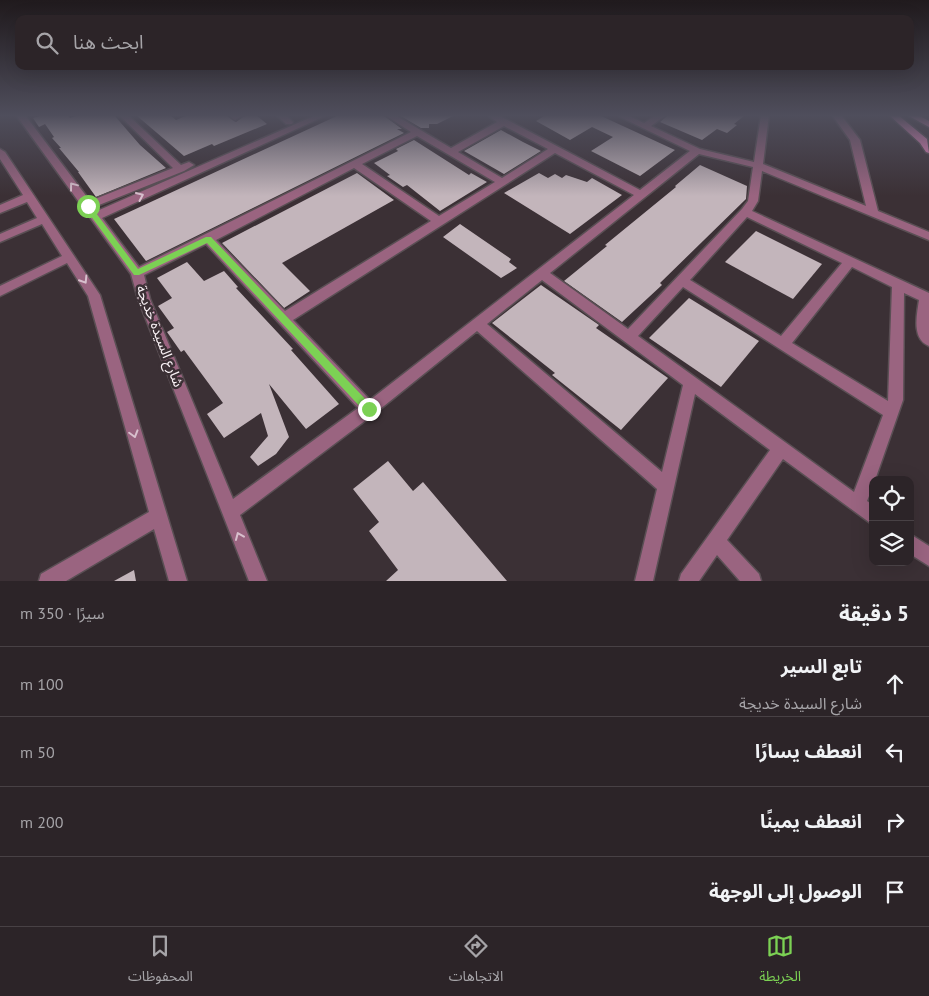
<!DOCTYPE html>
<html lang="ar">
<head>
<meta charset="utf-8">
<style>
  body { margin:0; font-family:"PT Sans","Noto Sans Arabic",sans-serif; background:#383034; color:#f1f3f6; direction:rtl }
  .controls { position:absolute; right:15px; bottom:15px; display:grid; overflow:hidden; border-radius:10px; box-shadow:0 5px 20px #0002 }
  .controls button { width:45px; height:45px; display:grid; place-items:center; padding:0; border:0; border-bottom:1px solid #484145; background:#2c2428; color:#f1f3f6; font:25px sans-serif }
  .stop { position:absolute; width:15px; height:15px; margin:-11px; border:4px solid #7cd154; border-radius:50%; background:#fff }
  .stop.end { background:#7cd154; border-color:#fff; box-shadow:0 1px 5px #0008 }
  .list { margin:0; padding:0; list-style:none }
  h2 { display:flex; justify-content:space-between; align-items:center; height:65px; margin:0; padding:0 20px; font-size:21px }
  h2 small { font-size:16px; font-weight:400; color:#a6a4a8 }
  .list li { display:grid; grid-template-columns:32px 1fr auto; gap:15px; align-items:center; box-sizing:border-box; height:70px; padding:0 20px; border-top:1px solid #484145 }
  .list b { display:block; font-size:19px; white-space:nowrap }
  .list p { margin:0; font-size:16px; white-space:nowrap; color:#a6a4a8 }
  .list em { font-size:16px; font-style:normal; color:#a6a4a8 }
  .icon { flex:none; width:28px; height:28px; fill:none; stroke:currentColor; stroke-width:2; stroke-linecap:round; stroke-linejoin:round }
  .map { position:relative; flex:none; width:929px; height:581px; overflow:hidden; direction:ltr }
  .search { position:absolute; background:#2c2428; box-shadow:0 5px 20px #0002; left:15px; right:15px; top:15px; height:55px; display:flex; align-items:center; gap:12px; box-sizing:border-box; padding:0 18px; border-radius:10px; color:#a6a4a8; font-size:19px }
  .sheet { height:345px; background:#2c2428 }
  nav { display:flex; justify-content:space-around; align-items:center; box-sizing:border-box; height:70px; border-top:1px solid #484145; background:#2c2428; font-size:14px; color:#a6a4a8 }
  nav a { display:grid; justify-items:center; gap:2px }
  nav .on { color:#7cd154 }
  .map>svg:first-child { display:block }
  .building { fill:#c3b5bb }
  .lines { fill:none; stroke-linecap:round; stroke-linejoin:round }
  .minor-casing { stroke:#5a4f54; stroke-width:3 }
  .major-casing { stroke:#5a4f54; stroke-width:3 }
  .minor { fill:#9a6480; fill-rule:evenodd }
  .major { fill:#ff8fcd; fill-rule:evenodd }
  .oneway { stroke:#d8c0cd }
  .route { fill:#7cd154 }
  .labels { text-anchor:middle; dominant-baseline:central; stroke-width:5; stroke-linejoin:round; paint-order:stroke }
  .street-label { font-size:14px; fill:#faf2f6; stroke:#3b3035 }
</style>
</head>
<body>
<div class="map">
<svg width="929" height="581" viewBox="0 0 929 581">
  <rect width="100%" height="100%" fill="#3b3035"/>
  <g class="building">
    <polygon points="43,115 68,115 70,118 79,115 114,115 140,145 166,168 96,197 78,172 79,172 59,148 61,148 52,138 54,137 45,124 39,127 33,118"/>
    <polygon points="136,115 170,115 176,120 188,115 226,115 236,122 246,115 256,115 267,124 214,146 212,144 184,156"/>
    <polygon points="339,115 383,115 402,129 397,129 404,133 146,261 114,219"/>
    <polygon points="399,115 455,115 437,124 429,124 429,128 421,128"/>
    <polygon points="546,115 599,115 675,150 640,176 591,151 613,137 592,127 570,140 536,121"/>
    <polygon points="668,115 745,115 734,124 737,125 727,133 717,129 702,140 660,122"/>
    <polygon points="501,130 523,142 541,151 504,174 464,151"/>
    <polygon points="414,140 469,175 471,173 487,182 440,211 407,185 403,187 387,176 390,175 374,163 398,151 396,149"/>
    <polygon points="700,165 747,186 746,199 660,283 662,285 622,322 564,281 607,246 605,245 676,187 675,186"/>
    <polygon points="357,173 394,200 282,263 310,291 284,308 222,243"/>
    <polygon points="539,173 548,178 555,174 562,178 566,175 587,182 592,178 622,195 570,234 504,193"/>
    <polygon points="460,224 511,259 509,262 517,268 501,278 443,237"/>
    <polygon points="756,231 822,264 793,299 725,262"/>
    <polygon points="187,262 204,281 224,271 238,287 236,288 293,349 291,350 339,404 306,429 269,384 289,437 276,454 258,466 250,457 268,436 261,413 224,438 207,414 223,403 184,350 181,352 167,332 174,328 158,306 172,298 157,278"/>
    <polygon points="541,285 599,325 596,328 668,378 621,430 552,375 555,373 492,323"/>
    <polygon points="689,298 759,341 721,387 649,338"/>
    <polygon points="388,461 413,491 423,482 507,581 386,581 398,570 369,531 379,522 353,489"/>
    <polygon points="134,570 136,581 114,581"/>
  </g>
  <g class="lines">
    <g class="minor-casing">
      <g id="minor">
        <path d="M16,115H25L90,201L173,168L119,115H128L181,165L189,162L194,165L184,171L94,207L97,211L316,115H327L102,218L139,267L411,132L385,115H395L451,148L497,122L487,115H498L640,190L690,151L616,115H627L644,123L656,115H666L651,126L700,149L754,162L761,115H769L763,164L866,206L850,140L832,115H841L860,140L878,211L929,232V240L762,171L758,201L752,211L929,293V346C911,339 917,314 919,300L904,293L903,400L875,480H873V486L867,501L873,505V525L783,459L727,540L759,574L761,581H740L717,555L699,581H679L681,574L770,450L695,394L653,581H635L657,489L477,331L374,414L240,515L267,581H249L138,299L131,274ZM504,126L548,149L502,178L458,152ZM417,136L495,182L439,216L362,164ZM555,153L634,195L370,400L293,320ZM699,154L753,167L748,201L742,209L628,329L550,273ZM354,168L431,221L285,311L216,240ZM747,217L842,263L781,336L690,280ZM206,244L358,408L233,499L150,299L144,275ZM852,267L892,287L888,401L792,343ZM542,280L683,385L662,472L487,324ZM683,287L883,415L854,492L638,336Z"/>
        <polygon points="228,115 244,115 235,120"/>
        <polygon points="276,115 286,115 293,122 292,124 286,124"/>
        <polygon points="0,149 5,152 100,295 187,581 169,581 154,529 66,581 39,581 41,574 149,512 88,296 67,263 0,296 0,286 62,256 42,224 0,242 0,234 37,218 27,202 0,213 0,205 23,195 0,159"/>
        <polygon points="910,534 929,546 929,566 910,554"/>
      </g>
    </g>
    <g class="major-casing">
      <g id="major">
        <polygon points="889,115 898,115 927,139 929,153 926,152 920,143"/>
        <polygon points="907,115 918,115 929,121 929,127"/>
      </g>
    </g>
    <use href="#minor" class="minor"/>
    <use href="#major" class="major"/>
  </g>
  <defs><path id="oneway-chevron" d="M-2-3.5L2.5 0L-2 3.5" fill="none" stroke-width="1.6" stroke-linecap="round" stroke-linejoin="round" transform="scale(1.25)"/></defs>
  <g class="oneway">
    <use href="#oneway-chevron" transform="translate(73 186) rotate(-127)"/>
    <use href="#oneway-chevron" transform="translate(140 196) rotate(-24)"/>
    <use href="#oneway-chevron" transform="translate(84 280) rotate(58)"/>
    <use href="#oneway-chevron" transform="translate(134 434) rotate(74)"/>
    <use href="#oneway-chevron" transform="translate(239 536) rotate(-113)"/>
  </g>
  <linearGradient id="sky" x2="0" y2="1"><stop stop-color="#201a1d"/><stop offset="0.59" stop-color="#4f4e5c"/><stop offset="1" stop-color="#4f4e5c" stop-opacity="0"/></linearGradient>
  <rect width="929" height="196" fill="url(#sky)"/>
  <polygon class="route" points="85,205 90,205 138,269 206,237 211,237 372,406 372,412 365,412 207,243 139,275 134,275 85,208"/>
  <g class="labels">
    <g class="street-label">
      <text transform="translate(160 336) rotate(69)">شارع السيدة خديجة</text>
    </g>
  </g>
</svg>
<div class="controls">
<button><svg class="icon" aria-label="locate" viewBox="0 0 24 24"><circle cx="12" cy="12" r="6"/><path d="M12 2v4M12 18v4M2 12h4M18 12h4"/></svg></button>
<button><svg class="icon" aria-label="layers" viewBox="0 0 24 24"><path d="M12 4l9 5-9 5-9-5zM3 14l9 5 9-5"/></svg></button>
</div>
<div class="stop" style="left:88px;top:206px"></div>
<div class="stop end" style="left:369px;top:409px"></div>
<div class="search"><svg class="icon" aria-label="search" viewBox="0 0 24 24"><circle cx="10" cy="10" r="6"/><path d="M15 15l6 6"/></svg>ابحث هنا</div>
</div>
<section class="sheet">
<h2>5 دقيقة<small>سيرًا · 350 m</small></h2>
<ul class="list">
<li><svg class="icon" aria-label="ahead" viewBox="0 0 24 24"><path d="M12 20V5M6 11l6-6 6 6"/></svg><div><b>تابع السير</b><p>شارع السيدة خديجة</p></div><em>100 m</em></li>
<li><svg class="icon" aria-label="left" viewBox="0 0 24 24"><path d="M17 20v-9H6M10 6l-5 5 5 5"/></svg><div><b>انعطف يسارًا</b></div><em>50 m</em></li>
<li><svg class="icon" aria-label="right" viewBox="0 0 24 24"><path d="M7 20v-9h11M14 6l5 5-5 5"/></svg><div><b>انعطف يمينًا</b></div><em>200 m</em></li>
<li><svg class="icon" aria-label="arrive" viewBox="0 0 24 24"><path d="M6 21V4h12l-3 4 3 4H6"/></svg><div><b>الوصول إلى الوجهة</b></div></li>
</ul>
</section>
<nav>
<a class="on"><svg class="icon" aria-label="map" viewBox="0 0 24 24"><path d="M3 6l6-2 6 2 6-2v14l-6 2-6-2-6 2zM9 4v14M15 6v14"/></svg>الخريطة</a>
<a><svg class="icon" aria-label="directions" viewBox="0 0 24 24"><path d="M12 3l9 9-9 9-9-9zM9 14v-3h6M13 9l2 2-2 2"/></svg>الاتجاهات</a>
<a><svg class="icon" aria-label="saved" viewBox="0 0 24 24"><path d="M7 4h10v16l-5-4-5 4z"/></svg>المحفوظات</a>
</nav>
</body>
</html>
